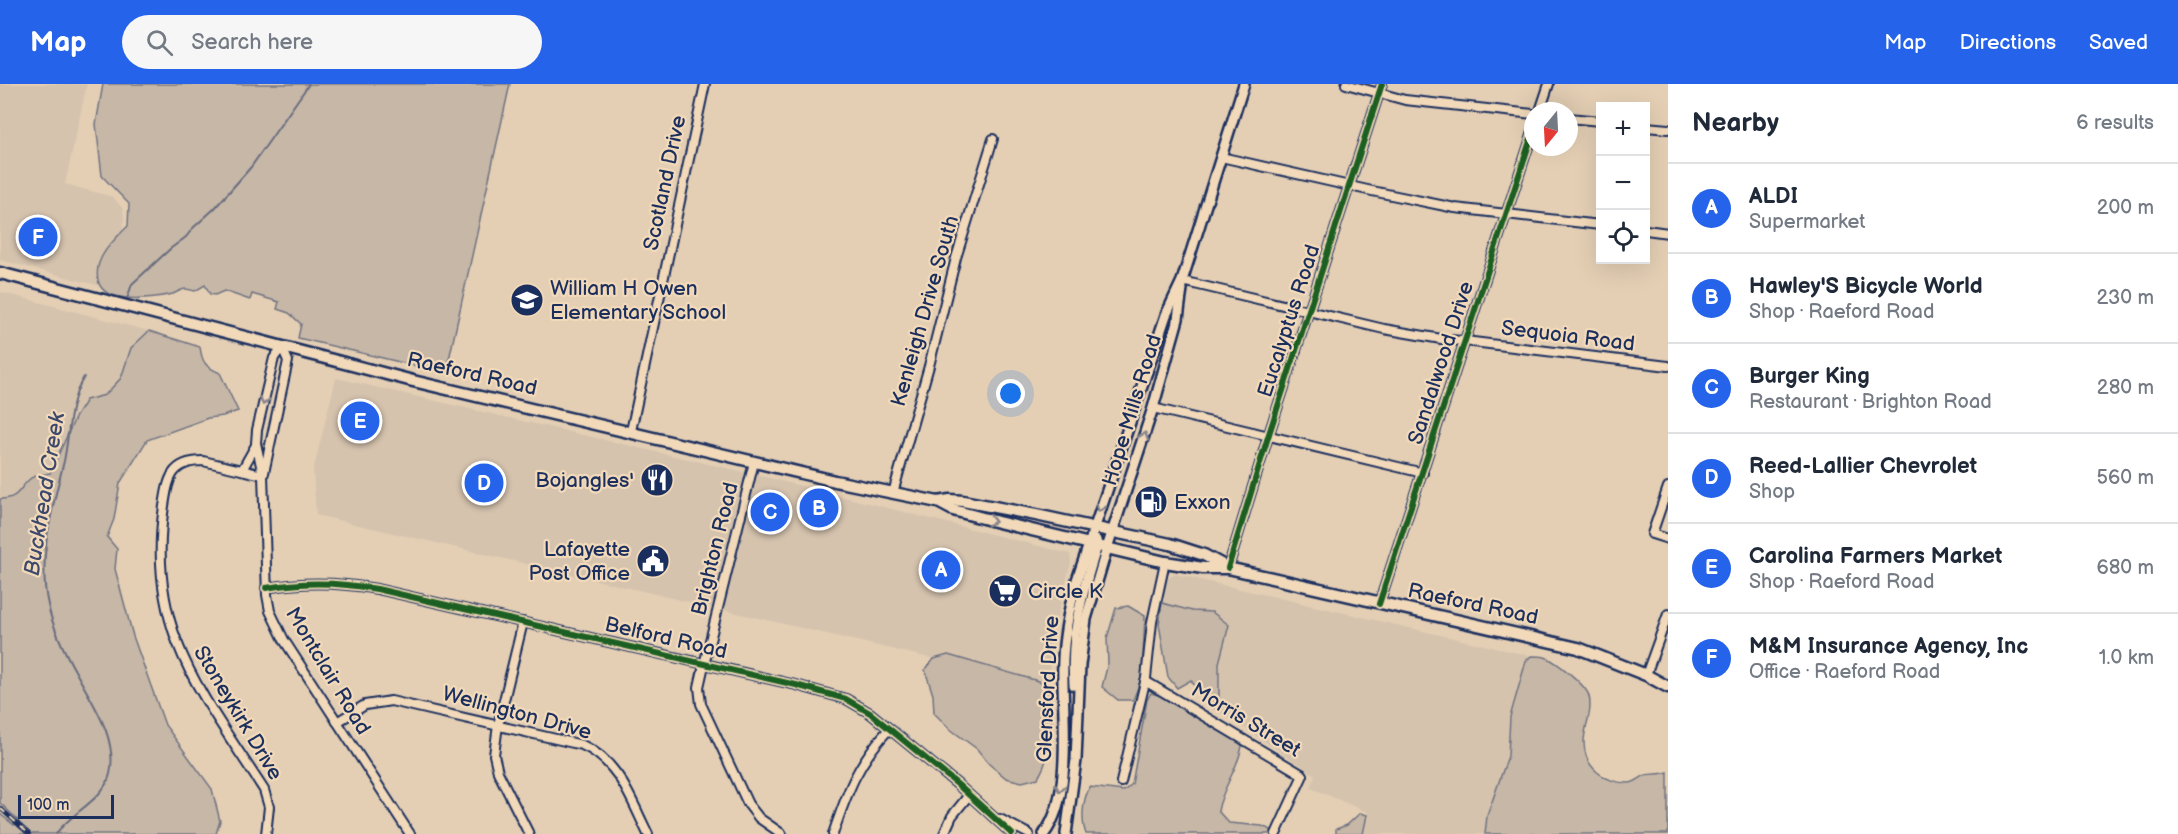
<!DOCTYPE html>
<html lang="en">
<head>
<meta charset="utf-8">
<style>
  body { margin:0; font-family:"Balsamiq Sans",sans-serif; background:#f6f6f7; color:#1f2937 }
  .controls { position:absolute; right:18px; top:18px; display:grid; overflow:hidden; border-radius:0px; box-shadow:0 6px 24px #0002 }
  .controls button { width:54px; height:54px; display:grid; place-items:center; padding:0; border:0; border-bottom:2px solid #e0e1e3; background:#fff; color:#1f2937; font:30px sans-serif }
  .compass { position:absolute; left:1524px; top:18px; width:54px; height:54px; border-radius:50%; background:#fff; box-shadow:0 6px 24px #0002; rotate:198deg }
  .scale { position:absolute; left:18px; bottom:15px; width:96px; box-sizing:border-box; padding-left:6px; border:3px solid #1b2f5e; border-top:0; font-size:16px; line-height:21px; white-space:nowrap; color:#1b2f5e; -webkit-text-stroke:4px #f1d9b9; paint-order:stroke }
  .you { position:absolute; left:1011px; top:310px; width:21px; height:21px; margin:-15px; border:4px solid #fff; border-radius:50%; background:#1a73e8; box-shadow:0 0 0 9px #1a73e833 }
  .badge { display:grid; place-items:center; width:39px; height:39px; border-radius:50%; background:#2563eb; color:#fff; font-size:20px; font-weight:700 }
  .pin { position:absolute; translate:-50% -50%; border:3px solid #fff; box-shadow:0 2px 6px #0006 }
  .list { margin:0; padding:0; list-style:none }
  h2 { display:flex; justify-content:space-between; align-items:center; height:78px; margin:0; padding:0 24px; font-size:26px }
  h2 small { font-size:20px; font-weight:400; color:#747a83 }
  .list li { display:grid; grid-template-columns:39px 1fr auto; gap:18px; align-items:center; box-sizing:border-box; height:90px; padding:0 24px; border-top:2px solid #e0e1e3 }
  .list b { display:block; font-size:22px; white-space:nowrap }
  .list p { margin:0; font-size:20px; white-space:nowrap; color:#747a83 }
  .list em { font-size:20px; font-style:normal; color:#747a83 }
  .icon { flex:none; width:33px; height:33px; fill:none; stroke:currentColor; stroke-width:2; stroke-linecap:round; stroke-linejoin:round }
  .map { position:relative; flex:none; width:1668px; height:750px; overflow:hidden }
  header { display:flex; align-items:center; gap:36px; box-sizing:border-box; height:84px; padding:0 30px; background:#2563eb; color:#fff }
  header strong { font-size:28px }
  nav { display:flex; gap:33px; margin-inline-start:auto; font-size:21px }
  .search { width:420px; height:54px; background:#f6f6f7; display:flex; align-items:center; gap:15px; box-sizing:border-box; padding:0 21px; border-radius:33px; color:#747a83; font-size:22px }
  main { display:flex }
  aside { flex:1; background:#fff }
  .map>svg:first-child { display:block }
  .built { fill:#d5c3ae }
  .green { fill:#c6b7a7; stroke:#707382; stroke-width:1.5 }
  .lines { fill:none; stroke-linecap:round; stroke-linejoin:round }
  .stream { stroke:#696d7f; stroke-width:2 }
  .minor-casing { stroke:#1b2f5e; stroke-width:12 }
  .major-casing { stroke:#1b2f5e; stroke-width:14 }
  .highway-casing { stroke:#1b2f5e; stroke-width:15 }
  .minor { stroke:#f1d9b9; stroke-width:8 }
  .major { stroke:#f1d9b9; stroke-width:9 }
  .highway { stroke:#f1d9b9; stroke-width:10 }
  .rail-casing { stroke:#1b2f5e; stroke-width:4.5 }
  .rail { stroke:#f1d9b9; stroke-width:2; stroke-dasharray:7; stroke-linecap:butt }
  .cycleway-casing { stroke:#f1d9b9; stroke-width:10 }
  .cycleway { stroke:#1b5e20; stroke-width:6 }
  .oneway { stroke:#86848c }
  .labels { text-anchor:middle; dominant-baseline:central; stroke-width:4.5; stroke-linejoin:round; paint-order:stroke }
  .street-label { font-size:21px; fill:#1b2f5e; stroke:#f1d9b9 }
  .poi-label { font-size:21px; fill:#1b2f5e; stroke:#f1d9b9; text-anchor:start }
  .water-label { font-size:22px; font-style:italic; fill:#3c496c; stroke:#f1d9b9 }
</style>
</head>
<body>
<header>
<strong>Map</strong>
<div class="search"><svg class="icon" aria-label="search" viewBox="0 0 24 24"><circle cx="10" cy="10" r="6"/><path d="M15 15l6 6"/></svg>Search here</div>
<nav><a>Map</a><a>Directions</a><a>Saved</a></nav>
</header>
<main>
<div class="map">
<svg width="1668" height="750" viewBox="0 0 1668 750">
  <rect width="100%" height="100%" fill="#e4cfb4"/>
  <filter id="ink" filterUnits="userSpaceOnUse"><feTurbulence type="fractalNoise" baseFrequency=".0167" numOctaves="2"/><feDisplacementMap in="SourceGraphic" scale="12" xChannelSelector="R" yChannelSelector="G"/><feConvolveMatrix kernelMatrix="1 2 1 2 8 2 1 2 1" color-interpolation-filters="sRGB"/></filter>
  <g filter="url(#ink)">
    <g class="built">
      <polygon points="0,0 87,0 65,100 113,113 123,125 124,135 112,205 0,176"/>
      <polygon points="0,208 149,247 131,264 121,294 105,311 86,316 76,332 50,389 32,394 19,409 6,415 0,415"/>
      <polygon points="336,294 765,393 1070,470 1071,478 1050,561 1050,604 1038,597 948,571 934,575 316,431 313,387"/>
      <polygon points="1175,490 1531,572 1526,577 1510,633 1508,672 1487,732 1485,750 1363,750 1367,728 1311,704 1315,691 1214,624 1219,617 1219,579 1229,541 1212,528 1192,527 1162,519 1167,495"/>
    </g>
    <g class="green">
      <path d="M103,0H510L446,289L298,254L301,240L289,229L277,225L279,218L252,210L250,216L224,207L215,211L210,210L205,201L195,207C195,207 187,205 186,205C182,205 177,208 173,210C154,214 103,222 98,196C93,174 114,156 128,142L129,120L102,92L96,40Z"/>
      <path d="M149,247L200,263C202,279 206,283 220,289L238,327L223,332L208,334L147,356L120,399L114,435L107,453L117,465L115,485L133,552L165,641L212,705L220,737L216,750H0V730L14,741L19,737L0,719V415C20,415 19,403 31,394C36,391 45,390 50,389L76,332L86,316L105,311L121,294L131,264Z"/>
      <polygon points="1162,519 1192,527 1212,528 1229,541 1219,579 1219,617 1214,624 1201,612 1191,596 1177,604 1168,593 1159,540"/>
      <polygon points="1128,522 1145,532 1142,593 1133,616 1118,616 1102,603 1108,579 1107,554 1116,524"/>
      <path d="M948,571L1038,597L1050,604C1053,633 1054,668 1038,694L1022,698L1006,694L989,680L977,665L950,645L934,629L933,611L925,586L934,575Z"/>
      <path d="M1531,572C1535,572 1541,572 1545,573C1556,577 1586,601 1589,612C1593,628 1584,643 1584,658C1584,684 1605,699 1629,699C1635,699 1640,693 1646,691C1653,689 1660,691 1668,688V750H1485L1487,732L1508,672L1510,633L1526,577Z"/>
      <path d="M1151,609L1168,614L1239,656L1242,662C1238,685 1222,704 1218,727L1229,739L1262,742L1280,750H1086C1081,737 1082,716 1090,703L1124,707L1132,700L1147,616Z"/>
      <polygon points="1360,729 1367,731 1363,750 1336,750 1336,745 1347,741"/>
    </g>
    <g class="lines">
      <g class="stream">
        <polyline points="127,215 132,200 170,165 186,153 193,144 214,125 251,83 309,0"/>
        <path d="M56,750C71,728 103,717 110,690C118,655 93,620 78,592C66,571 53,545 48,521C37,474 53,422 64,377C70,349 68,319 84,293"/>
      </g>
      <g class="minor-casing">
        <g id="minor">
          <polyline points="1346,0 1405,16 1533,30"/>
          <polyline points="1540,27 1549,0"/>
          <polyline points="1569,34 1600,37"/>
          <polyline points="1646,43 1668,45"/>
          <polyline points="1221,73 1372,107 1455,124 1600,141"/>
          <polyline points="1646,146 1668,149"/>
          <polyline points="1182,197 1384,245 1447,256 1465,257 1668,282"/>
          <polyline points="282,263 274,274 257,346 256,359 263,391 267,511 270,527 284,556 410,750"/>
          <polyline points="1153,324 1423,389"/>
          <polyline points="631,347 705,0"/>
          <polyline points="754,378 704,581 699,603 701,620 748,720 759,734 782,750"/>
          <polyline points="242,386 256,361"/>
          <polyline points="264,389 288,277 282,263"/>
          <path d="M263,391L203,377C171,377 168,395 164,422C146,546 201,608 264,706L269,723L266,750"/>
          <polyline points="1668,403 1652,450 1668,455"/>
          <polyline points="893,409 929,282 956,174 993,55"/>
          <polyline points="1228,484 1268,353 1382,0"/>
          <path d="M266,504C304,497 339,498 377,505L796,601L846,615L870,629L957,700L1012,750"/>
          <polyline points="1379,520 1533,48"/>
          <polyline points="523,538 498,641 494,671 498,688 529,750"/>
          <polyline points="1646,591 1668,530"/>
          <polyline points="1145,597 1303,691 1276,750"/>
          <path d="M337,638L365,621L391,617L582,661C619,677 631,716 648,750"/>
          <polyline points="1121,698 1146,594 1152,538 1165,478"/>
          <polyline points="1000,735 1029,750"/>
          <path d="M833,750C848,706 857,680 889,645"/>
          <polyline points="944,750 952,732 969,711"/>
        </g>
      </g>
      <g class="major-casing">
        <g id="major">
          <path d="M1074,601C1070,552 1082,508 1097,462L1096,456"/>
          <path d="M1044,750C1075,710 1061,623 1063,575C1064,550 1069,526 1075,502L1166,231L1182,197L1244,0"/>
          <polyline points="1066,750 1076,676 1080,581 1086,535 1107,464 1153,324 1178,235 1182,205"/>
        </g>
      </g>
      <g class="highway-casing">
        <g id="highway">
          <polyline points="0,189 413,297 835,397 938,418 950,416 963,417 1036,431 1170,460 1204,471 1228,484"/>
          <polyline points="938,418 953,426 998,438 1165,478 1203,484 1228,484 1578,564 1646,591 1668,603"/>
        </g>
      </g>
      <use href="#minor" class="minor"/>
      <use href="#major" class="major"/>
      <use href="#highway" class="highway"/>
      <g class="rail-casing">
        <polyline id="rail" points="0,724 29,750"/>
      </g>
      <use href="#rail" class="rail"/>
      <g class="cycleway-casing">
        <g id="cycleway">
          <polyline points="1228,484 1268,353 1382,0"/>
          <path d="M266,504C304,497 339,498 377,505L796,601L846,615L870,629L957,700L1012,750"/>
          <polyline points="1379,520 1533,48"/>
        </g>
      </g>
      <use href="#cycleway" class="cycleway"/>
    </g>
    <defs><path id="oneway-chevron" d="M-2-3.5L2.5 0L-2 3.5" fill="none" stroke-width="1.6" stroke-linecap="round" stroke-linejoin="round" transform="scale(1.5)"/></defs>
    <g class="oneway">
      <use href="#oneway-chevron" transform="translate(264 317) rotate(103)"/>
      <use href="#oneway-chevron" transform="translate(1144 352) rotate(-72)"/>
      <use href="#oneway-chevron" transform="translate(1100 424) rotate(109)"/>
      <use href="#oneway-chevron" transform="translate(992 437) rotate(15)"/>
      <use href="#oneway-chevron" transform="translate(1060 704) rotate(98)"/>
    </g>
  </g>
  <defs>
    <g id="school-disc" transform="scale(1.725)"><circle r="9.5" fill="#1b2f5e" stroke="#f1d9b9"/><path d="M0-5L7-2L0 1L-7-2ZM-4 1L0 2.5L4 1V4Q0 6-4 4Z" fill="#fff"/></g>
    <g id="restaurant-disc" transform="scale(1.725)"><circle r="9.5" fill="#1b2f5e" stroke="#f1d9b9"/><path d="M-5-6h1v4h1v-4h1v4h1v-4h1v5L-1.5 .5V6h-2V.5L-5-1ZM5-6V6H3V1.5H1.5Q1.5-4 5-6Z" fill="#fff"/></g>
    <g id="fuel-disc" transform="scale(1.725)"><circle r="9.5" fill="#1b2f5e" stroke="#f1d9b9"/><path d="M-5.5-6h7V0h2V4h1.3V-2.5L3-4.5l.8-.8L6-3V5H2.5V1h-1V6h-7ZM-4.2-4.7v3.2H.2V-4.7Z" fill="#fff"/></g>
    <g id="civic-disc" transform="scale(1.725)"><circle r="9.5" fill="#1b2f5e" stroke="#f1d9b9"/><path d="M-.6-6.5H3V-4.5H.6V-3L4-1V1h2V6H-6V1h2V-1L-.6-3ZM-1.2 2.5V6h2.4V2.5Z" fill="#fff"/></g>
    <g id="supermarket-disc" transform="scale(1.725)"><circle r="9.5" fill="#1b2f5e" stroke="#f1d9b9"/><path d="M-6-5.5h2.5l.6 2H6L4.5 2H-2.5L-4.4-4H-6ZM-1.5 3.2a1.3 1.3 0 1 0 .1 0ZM3 3.2a1.3 1.3 0 1 0 .1 0Z" fill="#fff"/></g>
  </defs>
  <g fill-rule="evenodd">
    <use href="#school-disc" x="527" y="216"/>
    <use href="#restaurant-disc" x="657" y="396"/>
    <use href="#fuel-disc" x="1151" y="418"/>
    <use href="#civic-disc" x="653" y="477"/>
    <use href="#supermarket-disc" x="1005" y="507"/>
  </g>
  <g class="labels">
    <g class="street-label">
      <text transform="translate(665 99) rotate(-78)">Scotland Drive</text>
      <text transform="translate(925 227) rotate(-74)">Kenleigh Drive South</text>
      <text transform="translate(1289 237) rotate(-72)">Eucalyptus Road</text>
      <text transform="translate(1568 252) rotate(7)">Sequoia Road</text>
      <text transform="translate(1441 279) rotate(-72)">Sandalwood Drive</text>
      <text transform="translate(472 290) rotate(13)">Raeford Road</text>
      <text transform="translate(1132 326) rotate(-73)">Hope Mills Road</text>
      <text transform="translate(715 465) rotate(-76)">Brighton Road</text>
      <text transform="translate(1473 520) rotate(12)">Raeford Road</text>
      <text transform="translate(666 554) rotate(13)">Belford Road</text>
      <text transform="translate(328 587) rotate(59)">Montclair Road</text>
      <text transform="translate(1048 605) rotate(-87)">Glensford Drive</text>
      <text transform="translate(238 629) rotate(59)">Stoneykirk Drive</text>
      <text transform="translate(517 629) rotate(15)">Wellington Drive</text>
      <text transform="translate(1246 636) rotate(31)">Morris Street</text>
    </g>
    <g class="poi-label">
      <text x="550" y="204">William H Owen<tspan x="550" dy="24">Elementary School</tspan></text>
      <text x="634" y="396" text-anchor="end">Bojangles'</text>
      <text x="1174" y="418">Exxon</text>
      <text x="630" y="465" text-anchor="end">Lafayette<tspan x="630" dy="24">Post Office</tspan></text>
      <text x="1028" y="507">Circle K</text>
    </g>
    <g class="water-label">
      <text transform="translate(45 410) rotate(-81)">Buckhead Creek</text>
    </g>
  </g>
</svg>
<div class="controls">
<button>+</button>
<button>−</button>
<button><svg class="icon" aria-label="locate" viewBox="0 0 24 24"><circle cx="12" cy="12" r="6"/><path d="M12 2v4M12 18v4M2 12h4M18 12h4"/></svg></button>
</div>
<svg class="compass" viewBox="-18 -18 36 36"><path d="M0-13l5 13h-10z" fill="#e53935"/><path d="M0 13l5-13h-10z" fill="#747a83"/></svg>
<div class="scale">100 m</div>
<div class="you"></div>
<div class="pin badge" style="left:941px;top:486px">A</div>
<div class="pin badge" style="left:819px;top:424px">B</div>
<div class="pin badge" style="left:770px;top:428px">C</div>
<div class="pin badge" style="left:484px;top:399px">D</div>
<div class="pin badge" style="left:360px;top:337px">E</div>
<div class="pin badge" style="left:38px;top:153px">F</div>
</div>
<aside>
<h2>Nearby<small>6 results</small></h2>
<ul class="list">
<li><span class="badge">A</span><div><b>ALDI</b><p>Supermarket</p></div><em>200 m</em></li>
<li><span class="badge">B</span><div><b>Hawley'S Bicycle World</b><p>Shop · Raeford Road</p></div><em>230 m</em></li>
<li><span class="badge">C</span><div><b>Burger King</b><p>Restaurant · Brighton Road</p></div><em>280 m</em></li>
<li><span class="badge">D</span><div><b>Reed-Lallier Chevrolet</b><p>Shop</p></div><em>560 m</em></li>
<li><span class="badge">E</span><div><b>Carolina Farmers Market</b><p>Shop · Raeford Road</p></div><em>680 m</em></li>
<li><span class="badge">F</span><div><b>M&amp;M Insurance Agency, Inc</b><p>Office · Raeford Road</p></div><em>1.0 km</em></li>
</ul>
</aside>
</main>
</body>
</html>
